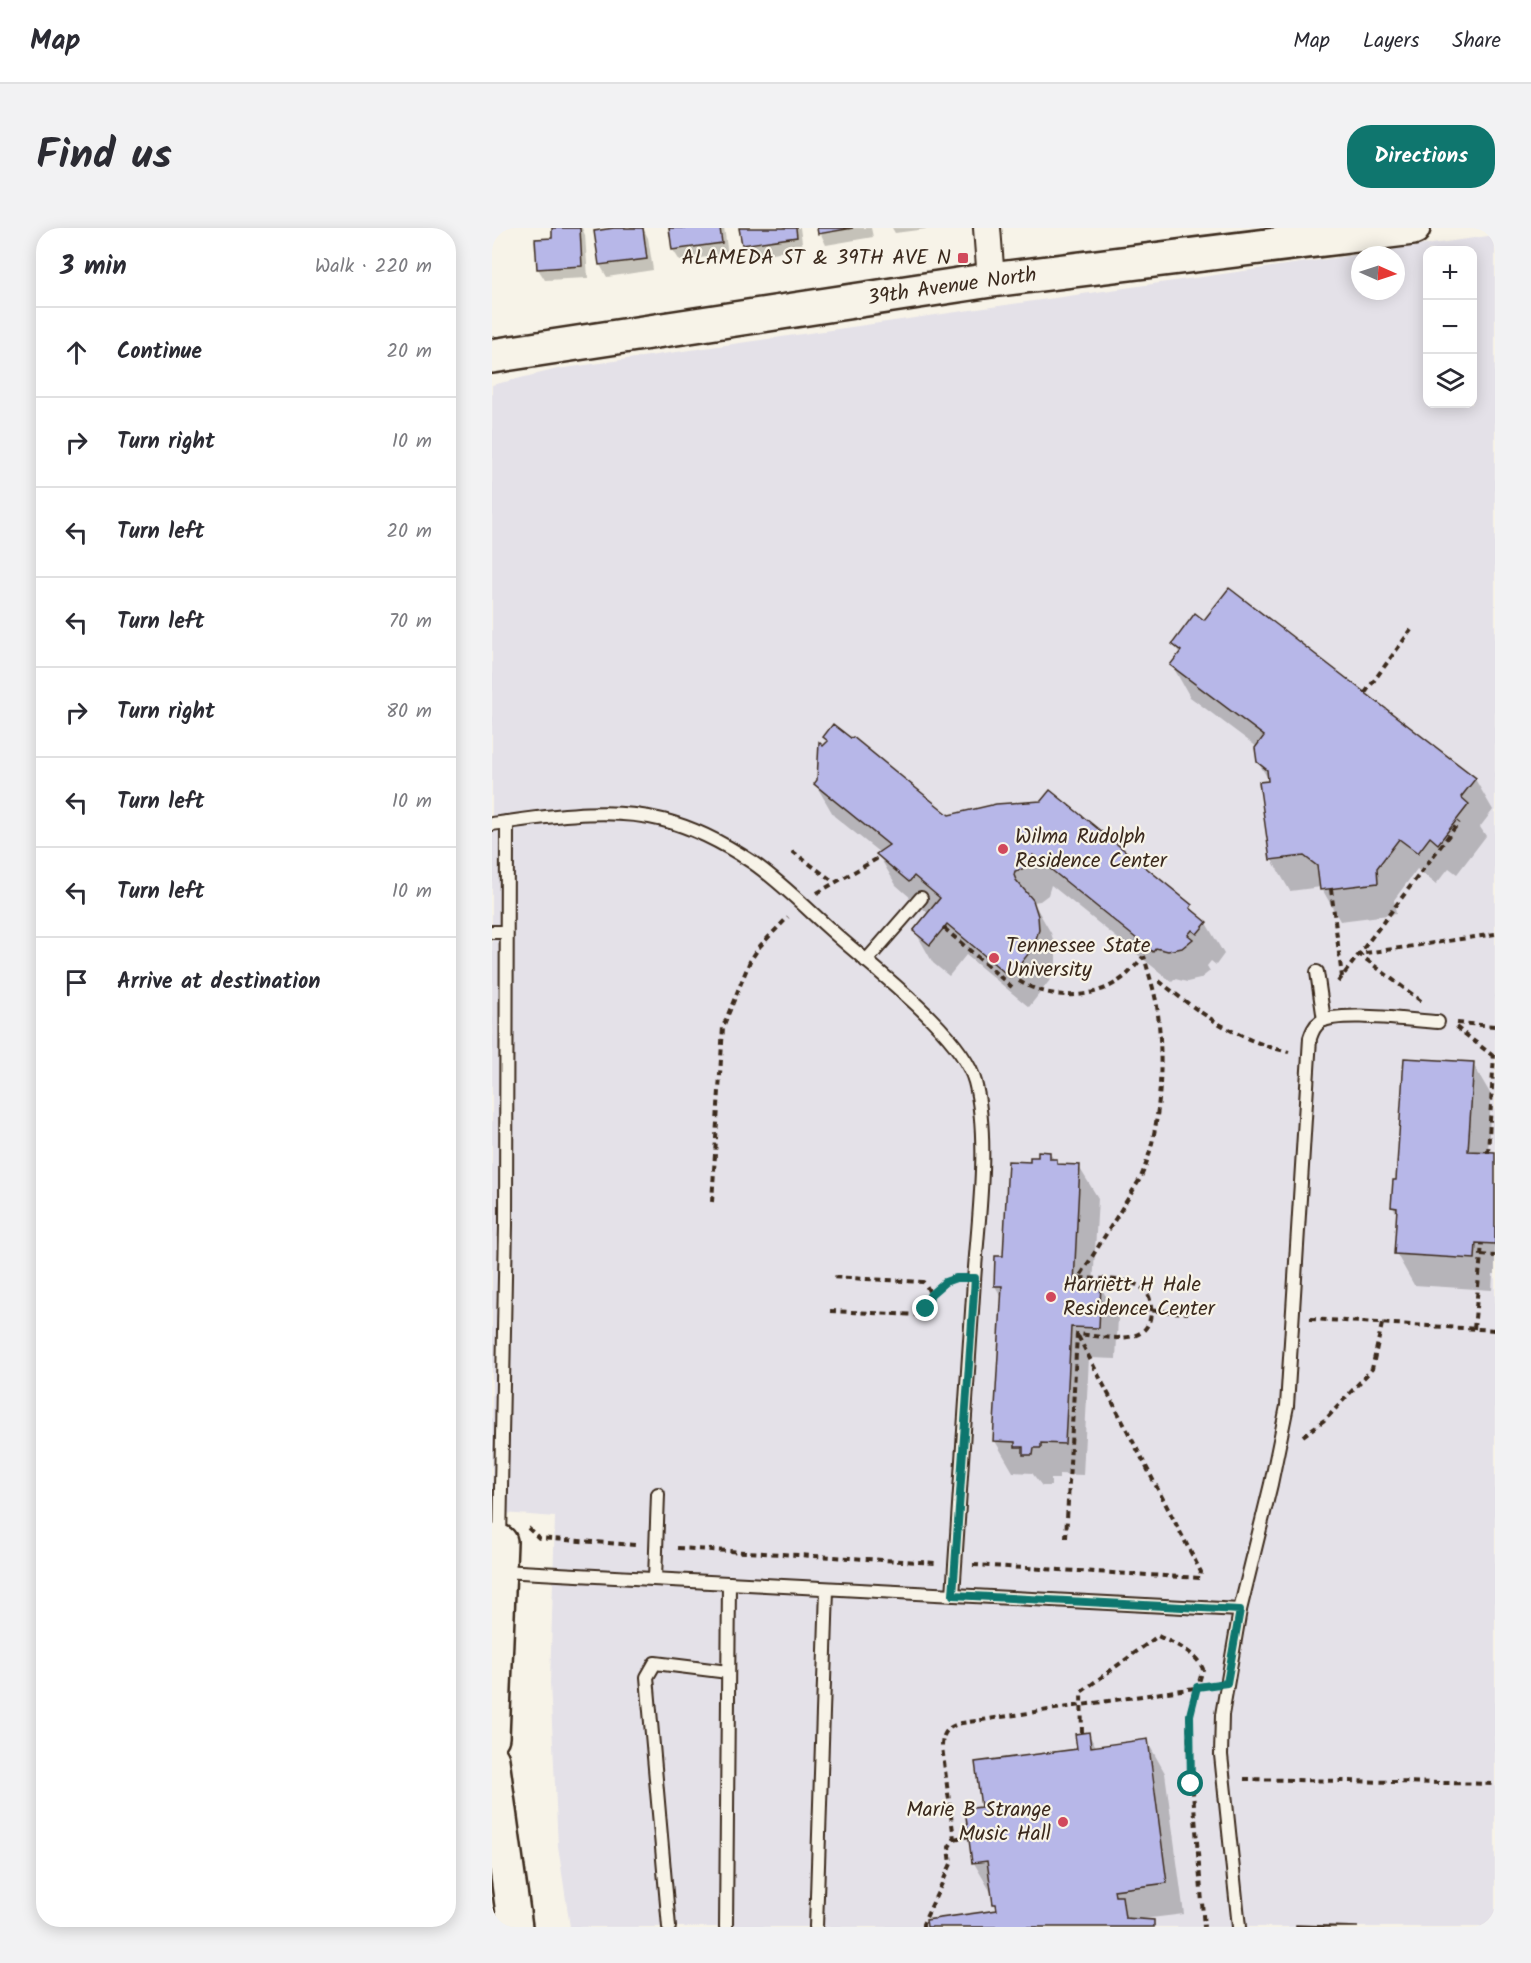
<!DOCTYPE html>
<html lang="en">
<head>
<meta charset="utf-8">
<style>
  body { margin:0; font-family:Kalam,sans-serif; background:#f2f2f3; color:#2b2b33 }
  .controls { position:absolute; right:18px; top:18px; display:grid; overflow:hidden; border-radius:12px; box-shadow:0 3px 15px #0003 }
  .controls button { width:54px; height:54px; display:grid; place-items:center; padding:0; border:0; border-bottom:2px solid #e1e1e2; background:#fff; color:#2b2b33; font:30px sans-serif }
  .compass { position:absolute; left:859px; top:18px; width:54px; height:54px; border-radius:50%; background:#fff; box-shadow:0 3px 15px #0003; rotate:93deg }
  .stop { position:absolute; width:18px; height:18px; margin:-14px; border:4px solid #0f766e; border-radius:50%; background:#fff }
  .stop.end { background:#0f766e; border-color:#fff; box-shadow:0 2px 6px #0008 }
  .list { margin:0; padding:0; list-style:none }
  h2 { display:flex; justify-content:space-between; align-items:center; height:78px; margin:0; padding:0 24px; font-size:26px }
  h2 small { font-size:20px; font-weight:400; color:#7c7c81 }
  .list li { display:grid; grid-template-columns:39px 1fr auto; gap:18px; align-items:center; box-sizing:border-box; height:90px; padding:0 24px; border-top:2px solid #e1e1e2 }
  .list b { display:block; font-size:22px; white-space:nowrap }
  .list em { font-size:20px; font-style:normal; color:#7c7c81 }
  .icon { flex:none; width:33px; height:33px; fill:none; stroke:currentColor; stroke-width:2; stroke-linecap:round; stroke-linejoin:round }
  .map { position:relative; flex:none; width:1003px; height:1699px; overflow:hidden; border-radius:24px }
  header { display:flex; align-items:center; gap:36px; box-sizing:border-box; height:84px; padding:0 30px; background:#fff; border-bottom:2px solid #e1e1e2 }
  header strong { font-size:28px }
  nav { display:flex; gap:33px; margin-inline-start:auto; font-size:21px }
  .intro { display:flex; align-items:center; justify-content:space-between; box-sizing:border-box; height:144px; padding:0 36px }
  h1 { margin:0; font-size:42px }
  .button { padding:15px 27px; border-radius:24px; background:#0f766e; color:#fff; font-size:21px; font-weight:700 }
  main { display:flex; gap:36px; padding:0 36px }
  aside { flex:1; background:#fff; border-radius:24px; box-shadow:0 3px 15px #0003 }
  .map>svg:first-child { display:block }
  .built { fill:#e4e1e8; fill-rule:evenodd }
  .shadow { fill:#0003 }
  .building { fill:#b7b7e8; stroke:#3b2a1e; stroke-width:1.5 }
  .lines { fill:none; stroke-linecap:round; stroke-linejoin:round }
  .lane-casing { stroke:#3b2a1e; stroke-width:16 }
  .street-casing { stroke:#3b2a1e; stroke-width:30 }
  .secondary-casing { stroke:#3b2a1e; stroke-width:38 }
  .path { stroke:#3b2a1e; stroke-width:4; stroke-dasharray:6 4.5; stroke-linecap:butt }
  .lane { stroke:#f7f3e8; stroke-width:12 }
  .street { stroke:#f7f3e8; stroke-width:26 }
  .secondary { stroke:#f7f3e8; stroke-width:33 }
  .route { stroke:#0f766e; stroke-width:8 }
  .poi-dot { fill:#d1495b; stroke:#f7f3e8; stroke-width:2 }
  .labels { text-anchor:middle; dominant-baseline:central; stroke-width:4.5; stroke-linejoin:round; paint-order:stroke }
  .poi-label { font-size:21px; fill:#3b2a1e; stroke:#f7f3e8; text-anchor:start }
  .street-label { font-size:21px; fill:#3b2a1e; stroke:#f7f3e8 }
</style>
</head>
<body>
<header>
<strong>Map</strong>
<nav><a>Map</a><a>Layers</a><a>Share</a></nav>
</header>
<div class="intro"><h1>Find us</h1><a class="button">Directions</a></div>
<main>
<aside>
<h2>3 min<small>Walk · 220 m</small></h2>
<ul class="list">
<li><svg class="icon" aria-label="ahead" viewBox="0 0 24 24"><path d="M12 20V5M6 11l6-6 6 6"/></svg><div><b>Continue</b></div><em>20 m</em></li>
<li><svg class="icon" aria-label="right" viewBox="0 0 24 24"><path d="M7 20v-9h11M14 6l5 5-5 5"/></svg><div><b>Turn right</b></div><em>10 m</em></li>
<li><svg class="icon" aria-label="left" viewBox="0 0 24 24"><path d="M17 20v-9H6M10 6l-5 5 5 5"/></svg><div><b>Turn left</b></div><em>20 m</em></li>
<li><svg class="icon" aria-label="left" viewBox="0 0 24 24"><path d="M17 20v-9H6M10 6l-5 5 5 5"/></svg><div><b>Turn left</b></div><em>70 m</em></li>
<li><svg class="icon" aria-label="right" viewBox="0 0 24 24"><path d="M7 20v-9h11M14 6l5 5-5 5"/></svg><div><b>Turn right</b></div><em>80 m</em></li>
<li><svg class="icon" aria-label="left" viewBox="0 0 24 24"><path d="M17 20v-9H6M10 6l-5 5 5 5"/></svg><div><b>Turn left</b></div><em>10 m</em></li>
<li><svg class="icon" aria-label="left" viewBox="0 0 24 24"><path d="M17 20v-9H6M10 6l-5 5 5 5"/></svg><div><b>Turn left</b></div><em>10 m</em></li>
<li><svg class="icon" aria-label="arrive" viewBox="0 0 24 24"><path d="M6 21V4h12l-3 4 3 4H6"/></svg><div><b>Arrive at destination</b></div></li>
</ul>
</aside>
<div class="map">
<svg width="1003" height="1699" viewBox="0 0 1003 1699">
  <rect width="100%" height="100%" fill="#f7f3e8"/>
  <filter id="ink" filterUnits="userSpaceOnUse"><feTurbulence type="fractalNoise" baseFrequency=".0167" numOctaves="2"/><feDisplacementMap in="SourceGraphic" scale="12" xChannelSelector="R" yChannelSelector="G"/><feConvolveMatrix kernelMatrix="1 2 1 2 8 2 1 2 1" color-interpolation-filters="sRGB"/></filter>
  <g filter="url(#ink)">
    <path class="built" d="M1003,7V1699H78L66,1618L58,1455L63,1289L0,1284V157L66,141ZM936,22H980V176H936ZM868,27H904V63H868Z"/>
    <g class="shadow">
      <polygon points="61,0 90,0 93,7 96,50 53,52 46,41 62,11"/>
      <polygon points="133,0 151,0 156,10 161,42 115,49 108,37 104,4"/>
      <polygon points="178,0 232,0 236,26 188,33 181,22"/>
      <polygon points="249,0 308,0 311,21 258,28 251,16"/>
      <polygon points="326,0 379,0 381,9 334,17"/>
      <polygon points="400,0 441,0 403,5"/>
      <polygon points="682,416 983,551 1001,582 988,599 994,608 965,646 957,640 944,656 925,641 902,672 904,686 848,693 829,659 798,663 780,632 769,555 778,554 766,534 765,519 698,469 680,437 688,426"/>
      <polygon points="333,509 457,589 699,678 703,686 714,695 732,726 724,737 719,733 715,738 718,743 708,751 695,754 683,751 680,754 559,657 556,667 548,673 541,674 559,705 564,721 564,735 558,752 537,779 474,727 457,748 441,735 423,703 437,686 404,657 386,626 388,625 342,588 324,557 327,553 332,520 336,515"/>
      <polygon points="981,836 999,867 996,925 1003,926 1003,1046 1001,1046 1000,1062 922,1057 904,1025 906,988 901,979 906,954"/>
      <polygon points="557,925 567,937 587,939 606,970 601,1058 608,1058 626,1089 624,1131 597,1130 591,1247 567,1246 567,1251 559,1251 559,1258 550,1258 540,1245 521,1244 503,1213 510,1070 503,1058 539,936"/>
      <polygon points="596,1506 605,1520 655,1513 673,1545 692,1686 651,1691 661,1694 664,1699 437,1699 507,1683 500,1666 482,1635 475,1582 491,1580 587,1522"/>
    </g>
    <g class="building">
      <polygon points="60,0 88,0 90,38 45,41 43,11 60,10"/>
      <polygon points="122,0 151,0 155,31 107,37 102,3"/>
      <polygon points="177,0 228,0 230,15 180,22"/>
      <polygon points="247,0 304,0 305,9 250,17"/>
      <polygon points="325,0 361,0 326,6"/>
      <polygon points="737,360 984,550 969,569 977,576 946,616 938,609 926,625 907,611 885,640 886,655 828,662 825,638 812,628 778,632 767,554 776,553 775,542 765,534 763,520 772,508 678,437 689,423 680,416 703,385 712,392"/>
      <polygon points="341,496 359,510 361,509 457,587 504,576 549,573 558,562 700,677 698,680 715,694 705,706 700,702 696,707 701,711 690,720 676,723 664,720 661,724 541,627 539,636 530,641 523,643 522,647 524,652 541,672 546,688 547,702 541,720 518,749 455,696 438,717 421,703 448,670 422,648 417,654 384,626 397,617 322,556 325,552 327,514 331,518 336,513 331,509"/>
      <polygon points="912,830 982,834 976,923 1003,924 1003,1016 984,1015 983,1031 902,1026 905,980 899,979 901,952 904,952"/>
      <polygon points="546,923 558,924 558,931 565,931 565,936 588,937 582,1055 609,1056 607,1100 579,1099 573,1216 549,1215 549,1220 542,1220 541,1227 531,1227 531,1219 523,1219 523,1214 501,1213 510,1058 502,1058 503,1028 511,1028 516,933 538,934 538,929 546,929"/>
      <polygon points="597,1504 599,1519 656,1511 675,1655 622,1662 623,1668 630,1668 633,1690 662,1692 662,1699 435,1699 434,1692 505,1682 504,1676 501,1676 495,1633 480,1635 473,1581 489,1579 483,1534 585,1521 583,1506"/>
      <polygon points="804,1697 866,1699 804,1699"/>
    </g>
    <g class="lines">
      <g class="lane-casing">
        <g id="lane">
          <path d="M0,596C55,589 116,578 171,592C203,600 233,616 260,634C289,654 314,680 340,703C378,738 470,805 483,854C498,912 486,993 482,1053C475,1158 468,1262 461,1367"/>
          <polyline points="0,704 14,704"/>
          <polyline points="374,733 429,670"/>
          <polyline points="825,744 832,792"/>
          <polyline points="8,1313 14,997 15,594"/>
          <polyline points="9,1343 748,1382"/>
          <polyline points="163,1351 166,1266"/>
          <polyline points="177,1699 155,1449 163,1435 236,1444"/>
          <polyline points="234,1699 237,1355"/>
          <polyline points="324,1699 335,1361"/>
          <path d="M747,1699L729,1527L730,1487L748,1382L779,1256L795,1178L818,810C820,804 822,798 828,794C847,782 922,793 946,794"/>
        </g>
      </g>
      <g class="street-casing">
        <polyline id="street" points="495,0 499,52"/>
      </g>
      <g class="secondary-casing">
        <g id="secondary">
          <polyline points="0,128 499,52 921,0"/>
          <polyline points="0,1313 8,1314 0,1509"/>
          <polyline points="0,1532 23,1699"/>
        </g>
      </g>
      <g class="path">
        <polyline points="873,465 919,402"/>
        <polyline points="300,623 342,654"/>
        <polyline points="839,661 850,749"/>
        <polyline points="325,665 388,629"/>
        <polyline points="452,700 521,760"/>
        <path d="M527,753C557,771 598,773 628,752C637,746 644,737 651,729"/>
        <path d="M667,753C706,784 746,813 797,824"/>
        <polyline points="846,754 967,594"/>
        <polyline points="929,773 867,726 1003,706"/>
        <polyline points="965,795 1003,798"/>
        <polyline points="964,799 1001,828"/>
        <polyline points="996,925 1002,827"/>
        <polyline points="220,974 231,799 258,733 268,718 296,689"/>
        <polyline points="989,1027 1003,1028"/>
        <polyline points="439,1067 453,1054 462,1050"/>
        <polyline points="608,1079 696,1085"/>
        <path d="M338,1083L426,1087C439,1078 442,1065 431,1054L339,1049"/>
        <polyline points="818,1091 1003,1102"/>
        <polyline points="982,1101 990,1016"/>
        <polyline points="811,1208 835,1190 880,1141 890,1096"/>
        <polyline points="36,1300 47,1310 144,1317"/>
        <path d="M574,1310L585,1106C611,1108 660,1122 659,1081C659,1070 656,1063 647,1058C633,1050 603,1051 587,1050L648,951C670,903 672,830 665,778C662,761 656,744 652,728"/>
        <polyline points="185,1320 444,1335"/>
        <polyline points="481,1337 708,1350 709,1344 585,1106"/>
        <path d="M590,1505L589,1464L666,1408C682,1416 703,1423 711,1441L697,1487V1516L712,1699"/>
        <polyline points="752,1551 1003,1556"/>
        <polyline points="462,1611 477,1608"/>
        <path d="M431,1699V1696L459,1636L457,1619L462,1611L450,1519C450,1505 456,1498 470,1495L716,1458"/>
      </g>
      <use href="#lane" class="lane"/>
      <use href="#street" class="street"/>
      <use href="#secondary" class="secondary"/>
    </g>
  </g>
  <g class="lines" filter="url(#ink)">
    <polyline class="route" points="434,1081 437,1076 438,1067 453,1054 464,1050 483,1050 461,1367 748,1382 735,1455 705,1459 698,1487 699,1556"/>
  </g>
  <g class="poi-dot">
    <rect x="465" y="24" width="12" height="12" rx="3"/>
    <circle cx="511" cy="621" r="6"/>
    <circle cx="502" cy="730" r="6"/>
    <circle cx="559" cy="1069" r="6"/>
    <circle cx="571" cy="1594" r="6"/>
  </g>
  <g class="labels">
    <g class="poi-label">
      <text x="459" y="30" text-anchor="end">ALAMEDA ST &amp; 39TH AVE N</text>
      <text x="523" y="609">Wilma Rudolph<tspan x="523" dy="24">Residence Center</tspan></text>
      <text x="514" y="718">Tennessee State<tspan x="514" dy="24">University</tspan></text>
      <text x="571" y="1057">Harriett H Hale<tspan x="571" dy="24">Residence Center</tspan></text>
      <text x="559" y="1582" text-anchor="end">Marie B Strange<tspan x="559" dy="24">Music Hall</tspan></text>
    </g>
    <g class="street-label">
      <text transform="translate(460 59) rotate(-8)">39th Avenue North</text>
    </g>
  </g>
</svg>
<div class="controls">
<button>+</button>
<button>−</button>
<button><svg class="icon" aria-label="layers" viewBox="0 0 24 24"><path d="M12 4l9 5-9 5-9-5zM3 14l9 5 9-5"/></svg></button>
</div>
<svg class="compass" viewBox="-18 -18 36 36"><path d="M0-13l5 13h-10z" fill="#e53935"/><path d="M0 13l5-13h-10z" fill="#7c7c81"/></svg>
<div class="stop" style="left:699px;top:1556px"></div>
<div class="stop end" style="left:434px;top:1081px"></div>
</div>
</main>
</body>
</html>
